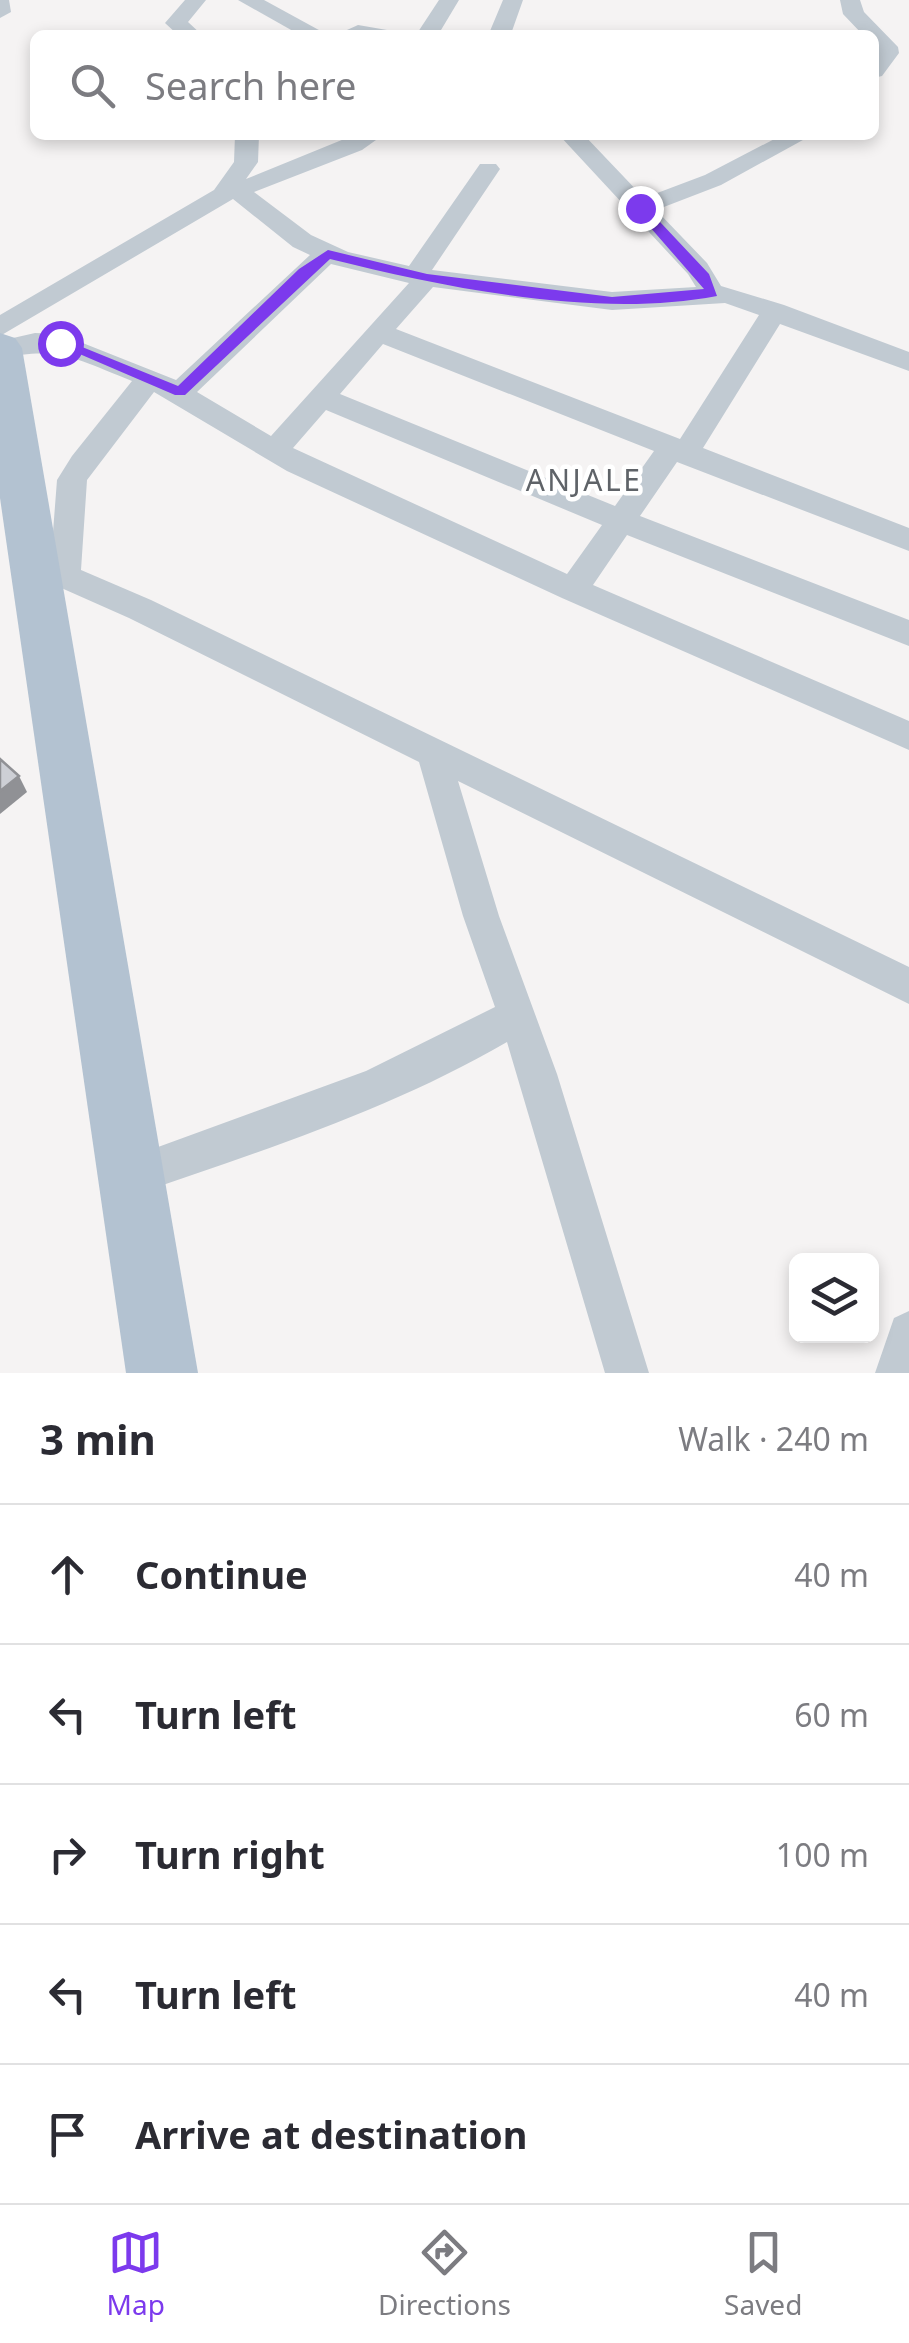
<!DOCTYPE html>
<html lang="en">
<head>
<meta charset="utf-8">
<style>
  body { margin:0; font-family:"Noto Sans",sans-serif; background:#f7f7f7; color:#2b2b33 }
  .controls { position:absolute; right:30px; bottom:30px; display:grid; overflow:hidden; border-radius:15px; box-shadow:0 5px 15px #0003 }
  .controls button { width:90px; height:90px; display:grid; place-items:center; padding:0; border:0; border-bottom:2px solid #e1e1e2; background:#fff; color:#2b2b33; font:50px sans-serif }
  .stop { position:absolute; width:30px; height:30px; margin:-22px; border:8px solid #7c3aed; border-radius:50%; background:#fff }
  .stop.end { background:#7c3aed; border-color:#fff; box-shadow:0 2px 10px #0008 }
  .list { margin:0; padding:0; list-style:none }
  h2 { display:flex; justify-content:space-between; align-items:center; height:130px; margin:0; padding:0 40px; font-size:42px }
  h2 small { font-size:32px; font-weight:400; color:#7c7c81 }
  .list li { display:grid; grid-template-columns:65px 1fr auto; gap:30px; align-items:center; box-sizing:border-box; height:140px; padding:0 40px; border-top:2px solid #e1e1e2 }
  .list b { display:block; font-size:38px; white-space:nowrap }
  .list em { font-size:32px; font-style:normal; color:#7c7c81 }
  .icon { flex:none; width:55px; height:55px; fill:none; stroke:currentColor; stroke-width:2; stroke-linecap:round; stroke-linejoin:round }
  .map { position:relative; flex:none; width:909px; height:1373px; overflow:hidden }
  .search { position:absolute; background:#fff; box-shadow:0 5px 15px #0003; left:30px; right:30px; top:30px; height:110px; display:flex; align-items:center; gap:25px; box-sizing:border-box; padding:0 35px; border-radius:15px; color:#7c7c81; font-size:38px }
  .sheet { height:830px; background:#fff }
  nav { display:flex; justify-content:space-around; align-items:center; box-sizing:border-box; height:140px; border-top:2px solid #e1e1e2; background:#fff; font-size:28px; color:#7c7c81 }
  nav a { display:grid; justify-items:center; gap:5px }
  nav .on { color:#7c3aed }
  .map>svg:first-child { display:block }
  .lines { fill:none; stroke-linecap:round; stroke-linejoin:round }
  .street { fill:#c1cad2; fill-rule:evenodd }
  .primary { fill:#b3c2d1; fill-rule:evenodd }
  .shaded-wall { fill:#909195 }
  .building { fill:#cdcfd5; stroke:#909195; stroke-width:2.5 }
  .route { fill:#7c3aed }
  .labels { text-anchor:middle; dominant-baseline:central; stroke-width:9; stroke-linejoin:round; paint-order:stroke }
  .quarter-label { font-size:30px; letter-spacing:2.5px; fill:#5f6368; stroke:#fff }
</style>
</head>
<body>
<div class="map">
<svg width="909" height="1373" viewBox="0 0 909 1373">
  <rect width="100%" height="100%" fill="#f5f3f3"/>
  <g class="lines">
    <g class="street">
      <polygon points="0,0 9,0 11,12 0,18"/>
      <polygon points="185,0 206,0 188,22 202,35 178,35 165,23"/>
      <polygon points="238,0 264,0 328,35 300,35"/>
      <polygon points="439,0 459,0 438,35 416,35"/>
      <polygon points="503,0 523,0 512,31 515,35 493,35 490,31"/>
      <polygon points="840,0 860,0 864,12 898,47 899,53 882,76 874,78 874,35 863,35 843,14"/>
      <polygon points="358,25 387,30 390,35 336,35"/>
      <path d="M235,135H259L258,162L246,179L354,135H383L362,150L254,192L311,235L348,252L409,266L480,164H496L500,169L432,270L612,292L696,287L688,274L559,135H584L644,198L705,175L782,135H812L721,185L656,210L707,263L721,286L784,305L909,352V371L780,324L703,448L909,528V551L677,462L640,516L909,620V646L627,535L593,585L909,721V750L562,598L287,471L154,392L87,480L81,570L151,600L909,967V1004L458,781L499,916L557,1074L649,1373H605L507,1042C390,1110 259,1152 131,1196L117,1190L111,1176L117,1162L366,1071L495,1007L463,916L419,762L129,618L23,571L19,563L23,555L34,551L51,558L57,480L72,456L132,381C78,360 59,345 0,359V341L35,333L60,334L176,380L310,255L293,247L233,199L0,336V315L214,190L234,162ZM331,264L409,283L271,436L197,392ZM433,287L612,310L725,303L759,315L680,439L396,329ZM383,344L654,451L615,506L340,394ZM326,410L602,525L567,574L293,448Z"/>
      <polygon points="909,1311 909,1373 875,1373 894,1318"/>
    </g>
    <polygon class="primary" points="0,333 15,338 22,348 198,1373 126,1373 0,498"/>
  </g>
  <polygon class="shaded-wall" points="19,776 27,792 0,814 0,791"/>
  <polygon class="building" points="0,759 19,776 0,791"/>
  <path class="route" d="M636,206H645L709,274L717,296C597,319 447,288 330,259L185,395H175L54,343L65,340L178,386L299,269L328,250L427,274L612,297L704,289L636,211Z"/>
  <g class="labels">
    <g class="quarter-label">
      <text x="584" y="479">ANJALE</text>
    </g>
  </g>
</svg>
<div class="controls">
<button><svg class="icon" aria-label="layers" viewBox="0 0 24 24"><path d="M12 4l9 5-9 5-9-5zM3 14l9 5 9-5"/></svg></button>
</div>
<div class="stop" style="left:60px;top:343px"></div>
<div class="stop end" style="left:640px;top:208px"></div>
<div class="search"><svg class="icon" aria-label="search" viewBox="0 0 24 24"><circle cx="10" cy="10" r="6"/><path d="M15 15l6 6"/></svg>Search here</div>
</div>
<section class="sheet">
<h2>3 min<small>Walk · 240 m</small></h2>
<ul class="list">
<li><svg class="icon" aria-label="ahead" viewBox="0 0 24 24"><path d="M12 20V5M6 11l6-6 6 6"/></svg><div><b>Continue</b></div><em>40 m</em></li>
<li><svg class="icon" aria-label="left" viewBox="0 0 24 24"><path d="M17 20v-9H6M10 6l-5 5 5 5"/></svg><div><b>Turn left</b></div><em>60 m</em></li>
<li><svg class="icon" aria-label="right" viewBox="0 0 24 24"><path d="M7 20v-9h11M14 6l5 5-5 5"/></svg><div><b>Turn right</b></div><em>100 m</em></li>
<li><svg class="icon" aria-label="left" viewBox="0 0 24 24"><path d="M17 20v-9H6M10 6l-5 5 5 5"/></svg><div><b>Turn left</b></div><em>40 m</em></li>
<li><svg class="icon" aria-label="arrive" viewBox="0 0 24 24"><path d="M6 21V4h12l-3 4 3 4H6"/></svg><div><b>Arrive at destination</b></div></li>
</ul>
</section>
<nav>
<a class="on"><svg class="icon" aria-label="map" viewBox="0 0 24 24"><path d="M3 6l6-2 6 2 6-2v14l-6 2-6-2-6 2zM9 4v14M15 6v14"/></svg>Map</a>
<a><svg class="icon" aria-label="directions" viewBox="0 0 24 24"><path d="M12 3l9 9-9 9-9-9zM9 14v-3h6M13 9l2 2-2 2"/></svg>Directions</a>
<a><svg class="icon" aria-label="saved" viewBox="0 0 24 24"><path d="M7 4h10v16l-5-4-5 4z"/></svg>Saved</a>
</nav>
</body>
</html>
